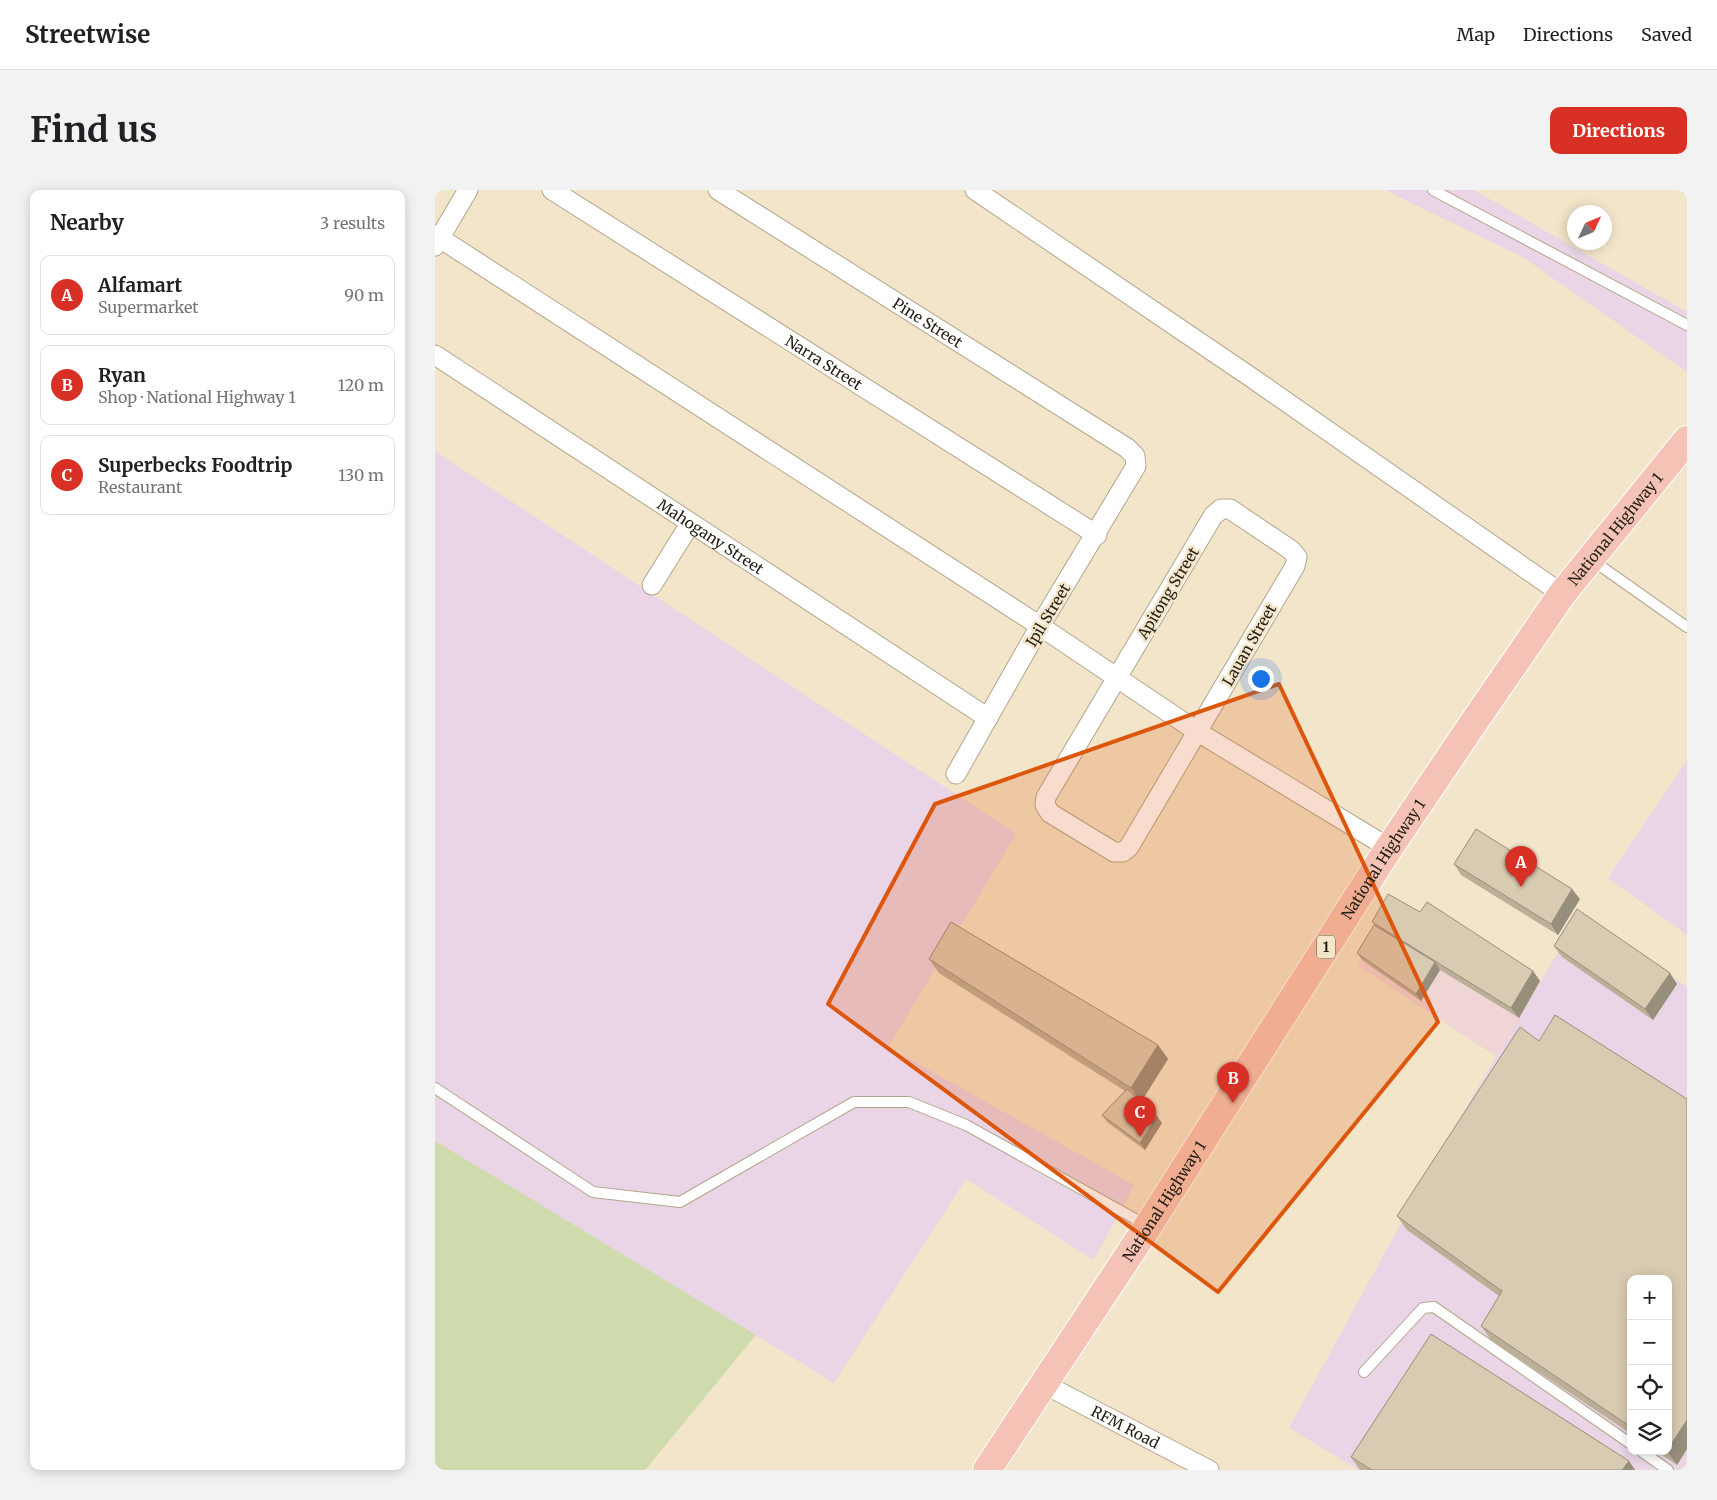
<!DOCTYPE html>
<html lang="en">
<head>
<meta charset="utf-8">
<style>
  body { margin:0; font-family:Merriweather,serif; background:#f2f2f2; color:#202124 }
  .controls { position:absolute; right:15px; bottom:15px; display:grid; overflow:hidden; border-radius:10px; box-shadow:0 2px 12px #0003 }
  .controls button { width:45px; height:45px; display:grid; place-items:center; padding:0; border:0; border-bottom:1px solid #e0e0e0; background:#fff; color:#202124; font:25px sans-serif }
  .compass { position:absolute; left:1132px; top:15px; width:45px; height:45px; border-radius:50%; background:#fff; box-shadow:0 2px 12px #0003; rotate:46deg }
  .you { position:absolute; left:825px; top:488px; width:18px; height:18px; margin:-12px; border:4px solid #fff; border-radius:50%; background:#1a73e8; box-shadow:0 0 0 8px #1a73e833 }
  .badge { display:grid; place-items:center; width:32px; height:32px; border-radius:50%; background:#d93025; color:#fff; font-size:16px; font-weight:700 }
  .pin { position:absolute; translate:-50% -41px; filter:drop-shadow(0 1px 2px #0008) }
  .pin::after { content:''; position:absolute; top:26px; width:18px; height:15px; background:inherit; clip-path:polygon(0 0,100% 0,50% 100%) }
  .list { margin:0; padding:0; list-style:none }
  h2 { display:flex; justify-content:space-between; align-items:center; height:65px; margin:0; padding:0 20px; font-size:21px }
  h2 small { font-size:16px; font-weight:400; color:#757577 }
  .list li { display:grid; grid-template-columns:32px 1fr auto; gap:15px; align-items:center; box-sizing:border-box; height:80px; margin:0 10px 10px; padding:0 10px; border:1px solid #e0e0e0; border-radius:10px }
  .list b { display:block; font-size:19px; white-space:nowrap }
  .list p { margin:0; font-size:16px; white-space:nowrap; color:#757577 }
  .list em { font-size:16px; font-style:normal; color:#757577 }
  .icon { flex:none; width:28px; height:28px; fill:none; stroke:currentColor; stroke-width:2; stroke-linecap:round; stroke-linejoin:round }
  .map { position:relative; flex:none; width:1252px; height:1280px; overflow:hidden; border-radius:10px }
  header { display:flex; align-items:center; gap:30px; box-sizing:border-box; height:70px; padding:0 25px; background:#fff; border-bottom:1px solid #e0e0e0 }
  header strong { font-size:24px }
  nav { display:flex; gap:28px; margin-inline-start:auto; font-size:18px }
  .intro { display:flex; align-items:center; justify-content:space-between; box-sizing:border-box; height:120px; padding:0 30px }
  h1 { margin:0; font-size:35px }
  .button { padding:12px 22px; border-radius:10px; background:#d93025; color:#fff; font-size:18px; font-weight:700 }
  main { display:flex; gap:30px; padding:0 30px }
  aside { flex:1; background:#fff; border-radius:10px; box-shadow:0 2px 12px #0003 }
  .map>svg:first-child { display:block }
  .industrial { fill:#e9d5e5; fill-rule:evenodd }
  .education { fill:#f0d5d5 }
  .green { fill:#cfdaad }
  .lines { fill:none; stroke-linecap:round; stroke-linejoin:round }
  .lane-casing { stroke:#b3a68c; stroke-width:12 }
  .street-casing { stroke:#b3a68c; stroke-width:21 }
  .highway-casing { stroke:#fff; stroke-width:30 }
  .lane { stroke:#fff; stroke-width:10 }
  .street { stroke:#fff; stroke-width:19 }
  .highway { stroke:#f5c3b5; stroke-width:28 }
  .wall { fill:#bbaf98 }
  .shaded-wall { fill:#988e7c }
  .building { fill:#d9cbb1; stroke:#988e7c }
  .marked { fill:#de560c; fill-opacity:0.2; stroke:#de560c; stroke-width:4; stroke-linejoin:round }
  .labels { text-anchor:middle; dominant-baseline:central; stroke-width:5; stroke-linejoin:round; paint-order:stroke }
  .shield { fill:#f2e5ca; stroke:#615a4b; stroke-width:1 }
  .shield-label { font-size:14px; font-weight:bold; fill:#231e14 }
  .street-label { font-size:15px; fill:#231e14; stroke:#f2e5ca }
</style>
</head>
<body>
<header>
<strong>Streetwise</strong>
<nav><a>Map</a><a>Directions</a><a>Saved</a></nav>
</header>
<div class="intro"><h1>Find us</h1><a class="button">Directions</a></div>
<main>
<aside>
<h2>Nearby<small>3 results</small></h2>
<ul class="list">
<li><span class="badge">A</span><div><b>Alfamart</b><p>Supermarket</p></div><em>90 m</em></li>
<li><span class="badge">B</span><div><b>Ryan</b><p>Shop · National Highway 1</p></div><em>120 m</em></li>
<li><span class="badge">C</span><div><b>Superbecks Foodtrip</b><p>Restaurant</p></div><em>130 m</em></li>
</ul>
</aside>
<div class="map">
<svg width="1252" height="1280" viewBox="0 0 1252 1280">
  <rect width="100%" height="100%" fill="#f2e5ca"/>
  <g class="industrial">
    <polygon points="950,0 1039,0 1252,122 1252,182 1089,68"/>
    <polygon points="0,261 581,644 453,857 699,995 659,1070 531,989 399,1193 0,951"/>
    <polygon points="1252,570 1252,745 1173,688"/>
    <path d="M1146,724L1252,797V1280H924L854,1238L1006,960ZM1196,1089H1233V1261H1196Z"/>
  </g>
  <polygon class="education" points="962,710 990,726 999,723 1106,791 1062,867 923,776"/>
  <polygon class="green" points="0,951 321,1145 210,1280 0,1280"/>
  <g class="lines">
    <g class="lane-casing">
      <g id="lane">
        <polyline points="998,0 1252,135"/>
        <polyline points="1157,370 1252,437"/>
        <polyline points="0,898 158,1002 245,1012 419,912 474,912 531,935 713,1036"/>
        <polyline points="929,1182 988,1118 999,1117 1196,1254"/>
        <polyline points="1206,1261 1233,1280"/>
      </g>
    </g>
    <g class="street-casing">
      <g id="street">
        <path id="s1" d="M117,0L662,345"/>
        <path id="s2" d="M283,0L692,258L700,266L701,276L605,436L521,584"/>
        <polyline points="540,0 820,190 1127,404"/>
        <polyline points="0,45 605,436 763,542 954,658"/>
        <polyline points="0,56 33,0"/>
        <path id="s3" d="M0,165L553,528"/>
        <polygon points="786,319 795,319 856,360 862,367 860,376 694,657 688,662 679,662 615,623 610,615 611,607 778,326"/>
        <polyline points="217,395 255,334"/>
        <path id="s4" d="M609,1194L774,1280"/>
      </g>
    </g>
    <g class="highway-casing">
      <g id="highway">
        <path id="s5" d="M552,1280L713,1036L954,658L1041,529L1127,404L1252,250"/>
      </g>
    </g>
    <use href="#lane" class="lane"/>
    <use href="#street" class="street"/>
    <use href="#highway" class="highway"/>
  </g>
  <g class="wall">
    <polygon points="1019,674 1145,709 1123,745 1026,685"/>
    <polygon points="937,732 1105,791 1084,828 1005,780 986,811 927,770 922,763 940,735"/>
    <polygon points="1119,756 1242,794 1218,830 1127,767"/>
    <polygon points="494,769 723,855 733,869 706,912 727,933 710,960 672,932 667,925 690,901 504,783"/>
    <polygon points="1104,851 1252,909 1252,1259 1242,1275 1221,1261 1233,1261 1196,1089 1196,1244 1056,1150 1046,1136 1064,1106 972,1040 962,1026"/>
    <polygon points="916,1267 1194,1271 1200,1280 925,1280"/>
  </g>
  <g class="shaded-wall">
    <polygon points="1137,699 1145,709 1123,745 1116,734"/>
    <polygon points="1000,772 1005,780 986,811 981,804"/>
    <polygon points="1098,781 1105,791 1084,828 1076,818"/>
    <polygon points="1235,783 1242,794 1218,830 1210,819"/>
    <polygon points="723,855 733,869 706,912 696,898"/>
    <polygon points="722,926 727,933 710,960 705,953"/>
    <polygon points="1252,1230 1252,1259 1242,1275 1232,1261 1233,1261 1233,1259"/>
    <polygon points="1194,1271 1200,1280 1187,1280"/>
  </g>
  <g class="building">
    <polygon points="1041,639 1137,699 1116,734 1019,674"/>
    <polygon points="953,704 985,722 992,712 1098,781 1076,818 937,732"/>
    <polygon points="1142,719 1235,783 1210,819 1119,756"/>
    <polygon points="516,732 723,855 696,898 494,769"/>
    <polygon points="939,735 1000,772 981,804 922,763"/>
    <polygon points="1120,825 1252,909 1252,1230 1233,1259 1233,1089 1196,1089 1196,1237 1046,1136 1067,1101 962,1026 1085,837 1104,851"/>
    <polygon points="692,899 722,926 705,953 667,925"/>
    <polygon points="996,1144 1194,1271 1187,1280 937,1280 916,1267"/>
  </g>
  <path class="marked" d="M844,494L1003,832L783,1102L393,814L500,614Z"/>
  <g class="labels">
    <rect class="shield" x="882" y="745.5" width="18" height="23" rx="4"/>
    <g class="shield-label">
      <text x="891" y="757">1</text>
    </g>
    <g class="street-label">
      <text stroke="none"><textPath href="#s2" startOffset="248">Pine Street</textPath></text>
      <text stroke="none"><textPath href="#s1" startOffset="322">Narra Street</textPath></text>
      <text stroke="none"><textPath href="#s5" startOffset="1132">National Highway 1</textPath></text>
      <text stroke="none"><textPath href="#s3" startOffset="330">Mahogany Street</textPath></text>
      <text transform="translate(733 403) rotate(-59)">Apitong Street</text>
      <text transform="translate(613 425) rotate(-59)">Ipil Street</text>
      <text transform="translate(814 455) rotate(-60)">Lauan Street</text>
      <text stroke="none"><textPath href="#s5" startOffset="728">National Highway 1</textPath></text>
      <text stroke="none"><textPath href="#s5" startOffset="322">National Highway 1</textPath></text>
      <text stroke="none"><textPath href="#s4" startOffset="92">RFM Road</textPath></text>
    </g>
  </g>
</svg>
<div class="controls">
<button>+</button>
<button>−</button>
<button><svg class="icon" aria-label="locate" viewBox="0 0 24 24"><circle cx="12" cy="12" r="6"/><path d="M12 2v4M12 18v4M2 12h4M18 12h4"/></svg></button>
<button><svg class="icon" aria-label="layers" viewBox="0 0 24 24"><path d="M12 4l9 5-9 5-9-5zM3 14l9 5 9-5"/></svg></button>
</div>
<svg class="compass" viewBox="-18 -18 36 36"><path d="M0-13l5 13h-10z" fill="#e53935"/><path d="M0 13l5-13h-10z" fill="#757577"/></svg>
<div class="you"></div>
<div class="pin badge" style="left:1086px;top:697px">A</div>
<div class="pin badge" style="left:798px;top:913px">B</div>
<div class="pin badge" style="left:705px;top:947px">C</div>
</div>
</main>
</body>
</html>
